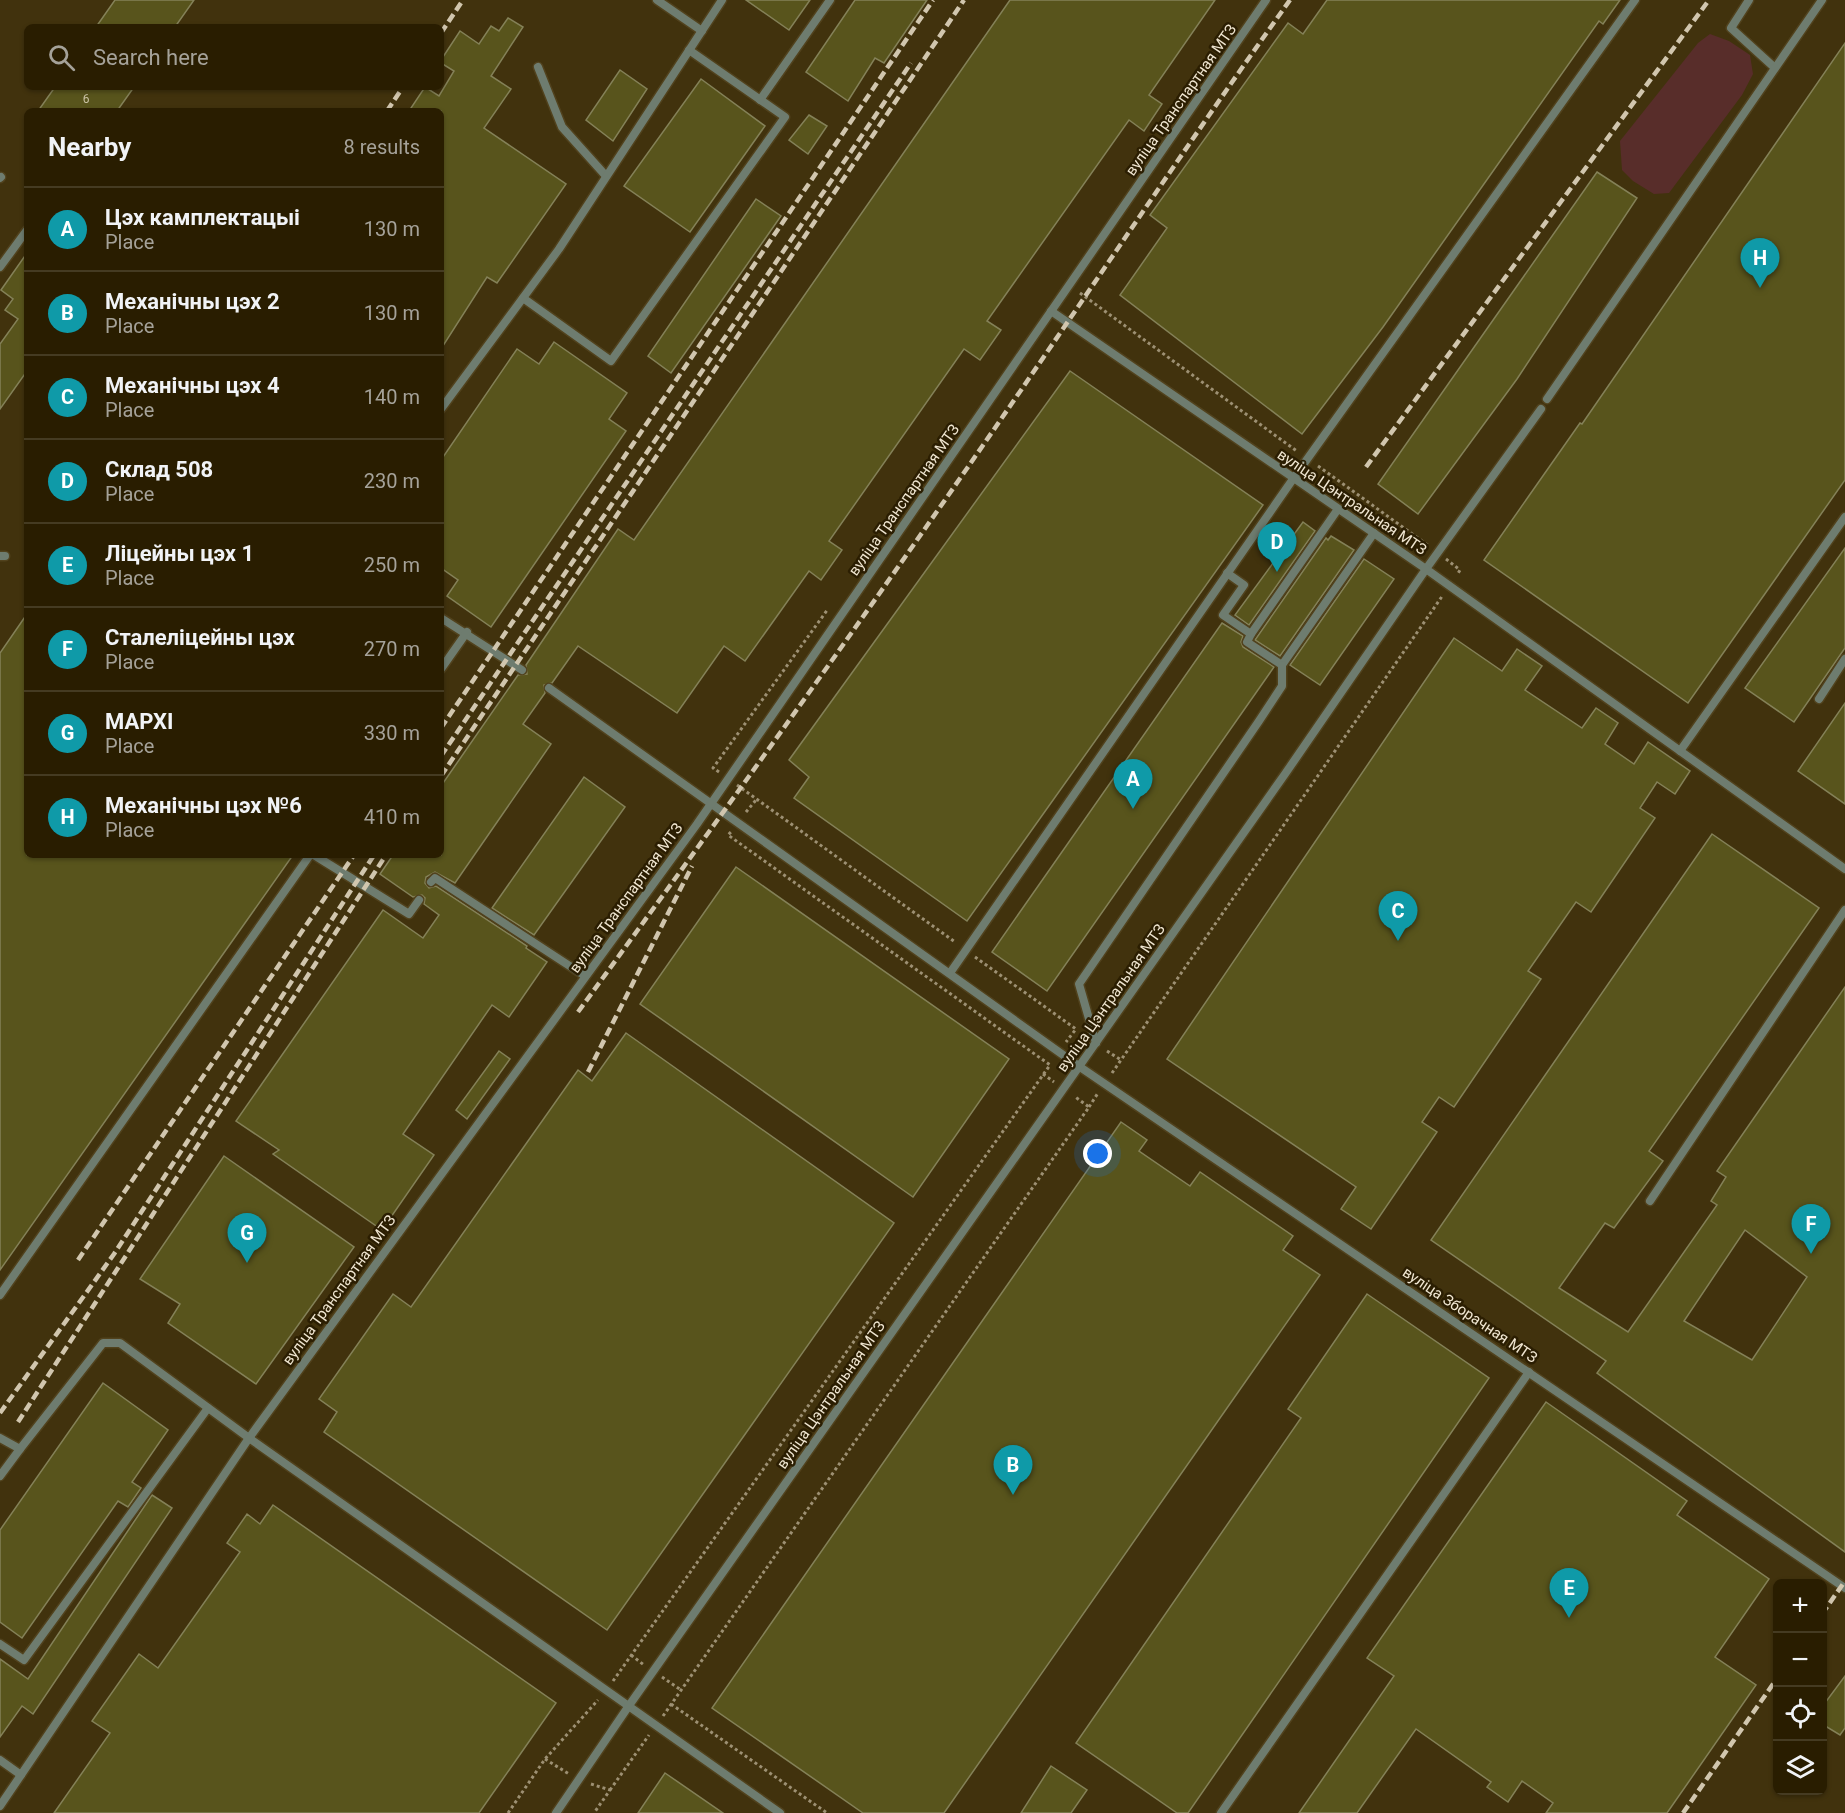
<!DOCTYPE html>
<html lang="en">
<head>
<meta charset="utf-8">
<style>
  body { margin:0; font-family:Roboto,sans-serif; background:#31260a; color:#f1f3f6 }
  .controls { position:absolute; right:18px; bottom:18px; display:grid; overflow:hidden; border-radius:9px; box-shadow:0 2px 4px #0004 }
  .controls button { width:54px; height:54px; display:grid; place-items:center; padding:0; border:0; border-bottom:2px solid #453b22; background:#291d00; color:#f1f3f6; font:30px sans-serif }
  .you { position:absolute; left:1098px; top:1154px; width:21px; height:21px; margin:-15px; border:4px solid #fff; border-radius:50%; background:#1a73e8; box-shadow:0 0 0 9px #1a73e833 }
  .badge { display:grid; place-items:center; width:39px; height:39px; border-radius:50%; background:#96b6fd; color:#fff; font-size:20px; font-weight:700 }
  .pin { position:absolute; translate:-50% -50px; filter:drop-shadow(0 2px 3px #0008) }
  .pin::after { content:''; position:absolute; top:32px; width:21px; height:18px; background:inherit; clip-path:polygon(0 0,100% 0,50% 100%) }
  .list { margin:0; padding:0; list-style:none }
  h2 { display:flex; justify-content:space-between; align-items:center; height:78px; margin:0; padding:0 24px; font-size:26px }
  h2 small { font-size:20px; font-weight:400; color:#a5a299 }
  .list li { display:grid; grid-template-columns:39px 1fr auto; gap:18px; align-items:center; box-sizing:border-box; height:84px; padding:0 24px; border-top:2px solid #453b22 }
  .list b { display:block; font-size:22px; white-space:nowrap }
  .list p { margin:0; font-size:20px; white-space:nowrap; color:#a5a299 }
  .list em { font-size:20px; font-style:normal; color:#a5a299 }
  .icon { flex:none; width:33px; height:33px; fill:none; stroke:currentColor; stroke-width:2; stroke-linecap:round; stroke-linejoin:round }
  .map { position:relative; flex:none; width:1845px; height:1813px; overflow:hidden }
  .search { position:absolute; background:#291d00; box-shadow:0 2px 4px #0004; left:24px; top:24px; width:420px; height:66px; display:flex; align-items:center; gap:15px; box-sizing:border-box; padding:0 21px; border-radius:9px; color:#a5a299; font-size:22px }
  .panel { position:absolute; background:#291d00; box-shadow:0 2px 4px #0004; left:24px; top:108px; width:420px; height:750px; border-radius:9px }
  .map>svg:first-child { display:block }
  .built { fill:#41320d; fill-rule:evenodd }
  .green { fill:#582d2a }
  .building { fill:#58541c; stroke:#848158; stroke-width:1.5; fill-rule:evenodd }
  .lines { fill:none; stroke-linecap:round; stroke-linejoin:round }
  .lane-casing { stroke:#51421d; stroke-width:11 }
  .path { stroke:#9d9073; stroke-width:3; stroke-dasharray:3 3; stroke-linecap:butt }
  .lane { stroke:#6e7c6f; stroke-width:8 }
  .rail { stroke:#d1c6ae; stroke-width:4.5; stroke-dasharray:9 4.5; stroke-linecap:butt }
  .labels { text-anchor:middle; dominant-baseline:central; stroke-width:5; stroke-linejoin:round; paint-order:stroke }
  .number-label { font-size:12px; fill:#cac2a4 }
  .street-label { font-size:15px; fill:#f0e6d1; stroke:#2b1e02 }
</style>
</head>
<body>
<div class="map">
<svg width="1845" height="1813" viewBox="0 0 1845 1813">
  <rect width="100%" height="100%" fill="#372700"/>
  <path class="built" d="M0,0H1845V1813H0ZM27,27H441V87H27ZM27,111H441V855H27ZM1778,1584H1822V1790H1778Z"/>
  <polygon class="green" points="1710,34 1729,41 1750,55 1753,74 1742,95 1669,193 1654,194 1633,181 1622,170 1620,141 1698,43"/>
  <g class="building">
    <polygon points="115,0 194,0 175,27 96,27"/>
    <polygon points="746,0 810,0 789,30"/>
    <polygon points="855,0 927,0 884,63 875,58 848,101 806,72"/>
    <polygon points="1010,0 1215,0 1149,95 1162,104 1144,131 1129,120 987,321 1001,330 980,360 964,349 829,541 842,550 821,580 809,571 745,661 724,646 677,713 578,646 552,683 544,685 545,693 523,724 551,744 455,883 435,872 426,877 425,883 429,888 436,886 527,946 526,948 547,962 509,1017 492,1005 403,1134 434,1155 382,1230 273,1154 279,1150 236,1121 383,910 423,938 439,915 424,904 425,898 422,895 413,897 380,874 393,855 441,855 441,786 518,675 527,674 526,665 618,529 634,540"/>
    <polygon points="1327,0 1620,0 1603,24 1599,21 1383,327 1302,434 1120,295 1167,228 1150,215 1288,23 1303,34"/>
    <polygon points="508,18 523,27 491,76 511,89 484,128 566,184 497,283 487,277 441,349 441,111 409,111 425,87 439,96 454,71 441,63 441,60 460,31 479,44 491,26 499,31"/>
    <polygon points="1845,43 1845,480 1688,703 1484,560 1580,423 1582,424"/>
    <polygon points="620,70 647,89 613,141 586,120"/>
    <polygon points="701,79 765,126 690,232 624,186"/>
    <polygon points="55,87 134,87 117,111 38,111"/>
    <polygon points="809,115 827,126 808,154 789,140"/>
    <polygon points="1597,172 1637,198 1517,379 1418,514 1378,484"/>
    <polygon points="756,199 781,216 671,373 648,356"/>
    <polygon points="27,253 27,371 0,409 0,344 18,319 5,310 13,299 1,290"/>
    <polygon points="554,342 627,393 609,419 626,431 491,627 447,596 458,580 441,568 441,460 517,349 539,364"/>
    <polygon points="1070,371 1263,505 967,921 794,798 809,777 789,760"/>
    <polygon points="1303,522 1315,531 1249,625 1235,615"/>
    <polygon points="1331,536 1354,550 1280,656 1255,640 1326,538 1328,540"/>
    <polygon points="1845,548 1845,648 1794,722 1745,688"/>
    <polygon points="1364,559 1394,579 1320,685 1290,665"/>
    <polygon points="27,614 27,855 293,855 0,1270 0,653"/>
    <polygon points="1222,623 1243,636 1241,642 1243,647 1274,667 1047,991 992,952"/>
    <polygon points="1454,638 1502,671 1517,649 1542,666 1525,690 1582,728 1596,708 1618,723 1605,744 1634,764 1648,742 1690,771 1675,794 1657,782 1640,808 1655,818 1591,912 1576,902 1528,971 1541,979 1454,1107 1439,1097 1422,1122 1437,1132 1371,1229 1341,1209 1356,1187 1167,1059"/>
    <polygon points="1845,703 1845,804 1798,771"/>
    <polygon points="584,777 625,807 534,935 492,908"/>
    <path d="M1712,834L1819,908L1649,1151L1663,1161L1614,1228L1605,1223L1559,1288L1628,1332L1717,1205L1711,1201L1726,1177L1717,1171L1845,987V1552L1597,1373L1606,1361L1431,1240ZM1745,1230L1807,1277L1752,1360L1684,1321Z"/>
    <polygon points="736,867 1009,1059 913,1197 640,1004"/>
    <polygon points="626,1033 894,1223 607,1630 324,1432 337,1412 319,1399 393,1294 411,1307 578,1070 592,1081"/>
    <polygon points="499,1051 510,1059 467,1119 456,1110"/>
    <polygon points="1121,1122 1147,1140 1139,1151 1190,1186 1200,1172 1293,1236 1283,1250 1320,1275 944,1813 863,1813 712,1708"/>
    <polygon points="224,1156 354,1247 256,1384 168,1323 180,1304 140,1279"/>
    <polygon points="1367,1294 1489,1378 1188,1813 1177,1813 1076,1743 1301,1418 1288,1409"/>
    <polygon points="103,1383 168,1430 132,1482 141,1488 128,1507 118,1501 22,1638 0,1622 0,1530"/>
    <polygon points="1546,1402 1687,1501 1677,1515 1769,1579 1715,1657 1756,1685 1667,1813 1546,1813 1553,1803 1522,1781 1508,1802 1487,1787 1491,1782 1416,1729 1357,1813 1299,1813 1394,1676 1367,1658"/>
    <polygon points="152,1495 172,1508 33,1714 22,1706 0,1737 0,1659 28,1679"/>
    <polygon points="273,1505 556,1703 479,1813 54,1813 110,1733 92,1721 139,1654 158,1668 240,1552 227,1543 247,1514 260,1524"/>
    <polygon points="1845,1676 1845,1728 1840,1735 1822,1724 1822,1707"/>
    <polygon points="1051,1766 1087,1790 1071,1813 1021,1813"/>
    <polygon points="665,1773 723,1813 638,1813"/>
  </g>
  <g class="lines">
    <g class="lane-casing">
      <g id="lane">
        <polyline points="657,0 702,31"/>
        <polyline points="1749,0 1731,28 1775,68"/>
        <polyline points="538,67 562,127 606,176"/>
        <polyline points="760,100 830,0"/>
        <polyline points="0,178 1,177"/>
        <polyline points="0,267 27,230"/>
        <polyline points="523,298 611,361 785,117 689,50"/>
        <polyline points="1547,399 1822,0"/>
        <polyline points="441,409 559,249 722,0"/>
        <polyline points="1541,409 1426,569 1845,869"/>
        <polyline points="0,556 5,556"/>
        <polyline points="1227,573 1244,585 1223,615 1251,634 1247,642 1282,665 1374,533"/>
        <polyline points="441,618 522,670"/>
        <polyline points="1251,634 1338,509"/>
        <polyline points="441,669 467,632"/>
        <polyline points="549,688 1080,1067 1845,1588"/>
        <polyline points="1819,699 1845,659"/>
        <polyline points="1680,751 1845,517"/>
        <polyline points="314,855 409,914 419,900"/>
        <polyline points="431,882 435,878 585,976"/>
        <polyline points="950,973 1293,479 1635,0"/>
        <polyline points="1096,1043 1079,984 1259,721 1282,686 1282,665"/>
        <polyline points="1650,1201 1845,910"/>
        <polyline points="0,1295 310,855"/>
        <polyline points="0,1438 20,1449 103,1343 120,1343 249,1438 780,1813"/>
        <polyline points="0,1476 20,1449"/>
        <polyline points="0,1644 24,1660 208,1408"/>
        <polyline points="0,1760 21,1775"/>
        <polyline points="0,1806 249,1438 697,824 1266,0"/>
        <polyline points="556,1813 628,1707 1285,774 1426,569 1051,311"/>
        <polyline points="1221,1813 1529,1372"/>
      </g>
    </g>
    <g class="path">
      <polyline points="1080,293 1298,452"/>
      <polyline points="1318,466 1429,546"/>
      <polyline points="1446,559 1460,570 1457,575"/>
      <polyline points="719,772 713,768 828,609"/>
      <polyline points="737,785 955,942"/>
      <polyline points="746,812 756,800"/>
      <polyline points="975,957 1076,1029 1066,1042"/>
      <polyline points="1107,1051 1121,1060"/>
      <polyline points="1112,1073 1443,595"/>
      <polyline points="1043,1074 1054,1082"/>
      <polyline points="1089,1107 1098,1093"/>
      <polyline points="631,1655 644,1665"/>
      <polyline points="662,1677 681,1690"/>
      <polyline points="613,1681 1050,1065 728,835 731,832"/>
      <polyline points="671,1704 827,1813"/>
      <polyline points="663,1716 1089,1107 1074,1096"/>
      <polyline points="545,1759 569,1774"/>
      <polyline points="591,1784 610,1790 594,1813"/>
      <polyline points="610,1790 649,1735"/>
      <polyline points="508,1813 545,1759 598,1700"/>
    </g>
    <use href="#lane" class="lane"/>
    <g class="rail">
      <polyline points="441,33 463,0"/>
      <polyline points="387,111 403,87"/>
      <polyline points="1366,467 1709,0"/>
      <polyline points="441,728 933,0"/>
      <polyline points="441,756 911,63"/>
      <polyline points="441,776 964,0"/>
      <path d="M578,1012C732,801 885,589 1032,374C1118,249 1202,123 1290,0"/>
      <polyline points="588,1072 692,866"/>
      <polyline points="78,1260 354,855"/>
      <polyline points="0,1413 114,1254 374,855"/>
      <polyline points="18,1422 386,855"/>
      <polyline points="1822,1614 1845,1581"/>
      <polyline points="1683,1813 1778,1677"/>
    </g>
  </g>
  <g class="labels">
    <g class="number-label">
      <text x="86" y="99">6</text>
    </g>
    <g class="street-label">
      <text transform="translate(1181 100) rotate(-55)">вуліца Транспартная МТЗ</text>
      <text transform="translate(904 500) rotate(-55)">вуліца Транспартная МТЗ</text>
      <text transform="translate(1352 502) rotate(34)">вуліца Цэнтральная МТЗ</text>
      <text transform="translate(626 898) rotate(-54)">вуліца Транспартная МТЗ</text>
      <text transform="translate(1111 998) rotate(-55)">вуліца Цэнтральная МТЗ</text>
      <text transform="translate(339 1290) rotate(-54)">вуліца Транспартная МТЗ</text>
      <text transform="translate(1470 1315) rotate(34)">вуліца Зборачная МТЗ</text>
      <text transform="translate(831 1395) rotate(-55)">вуліца Цэнтральная МТЗ</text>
    </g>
  </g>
</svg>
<div class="controls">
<button>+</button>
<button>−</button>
<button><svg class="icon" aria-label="locate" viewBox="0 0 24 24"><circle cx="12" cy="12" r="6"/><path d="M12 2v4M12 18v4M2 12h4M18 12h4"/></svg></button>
<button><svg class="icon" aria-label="layers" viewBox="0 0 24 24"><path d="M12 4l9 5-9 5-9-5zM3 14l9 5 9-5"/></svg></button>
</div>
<div class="you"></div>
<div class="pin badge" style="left:1133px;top:809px;background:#0f9aa8">A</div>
<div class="pin badge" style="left:1013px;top:1495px;background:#0f9aa8">B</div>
<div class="pin badge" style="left:1398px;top:941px;background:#0f9aa8">C</div>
<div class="pin badge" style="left:1277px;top:572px;background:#0f9aa8">D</div>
<div class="pin badge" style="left:1569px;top:1618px;background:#0f9aa8">E</div>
<div class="pin badge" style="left:1811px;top:1254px;background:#0f9aa8">F</div>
<div class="pin badge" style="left:247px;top:1263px;background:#0f9aa8">G</div>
<div class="pin badge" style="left:1760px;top:288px;background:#0f9aa8">H</div>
<div class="search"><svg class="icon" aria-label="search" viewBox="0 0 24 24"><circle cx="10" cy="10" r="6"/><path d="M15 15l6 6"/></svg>Search here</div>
<section class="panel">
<h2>Nearby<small>8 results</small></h2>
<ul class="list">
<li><span class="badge" style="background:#0f9aa8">A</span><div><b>Цэх камплектацыі</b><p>Place</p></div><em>130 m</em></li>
<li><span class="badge" style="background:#0f9aa8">B</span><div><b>Механічны цэх 2</b><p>Place</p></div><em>130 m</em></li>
<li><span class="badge" style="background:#0f9aa8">C</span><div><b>Механічны цэх 4</b><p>Place</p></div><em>140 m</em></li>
<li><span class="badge" style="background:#0f9aa8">D</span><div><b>Склад 508</b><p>Place</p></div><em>230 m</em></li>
<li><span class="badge" style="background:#0f9aa8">E</span><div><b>Ліцейны цэх 1</b><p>Place</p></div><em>250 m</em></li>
<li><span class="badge" style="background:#0f9aa8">F</span><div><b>Сталеліцейны цэх</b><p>Place</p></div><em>270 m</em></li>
<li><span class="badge" style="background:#0f9aa8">G</span><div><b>МАРХІ</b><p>Place</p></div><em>330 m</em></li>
<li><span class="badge" style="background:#0f9aa8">H</span><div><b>Механічны цэх №6</b><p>Place</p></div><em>410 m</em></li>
</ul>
</section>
</div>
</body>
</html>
